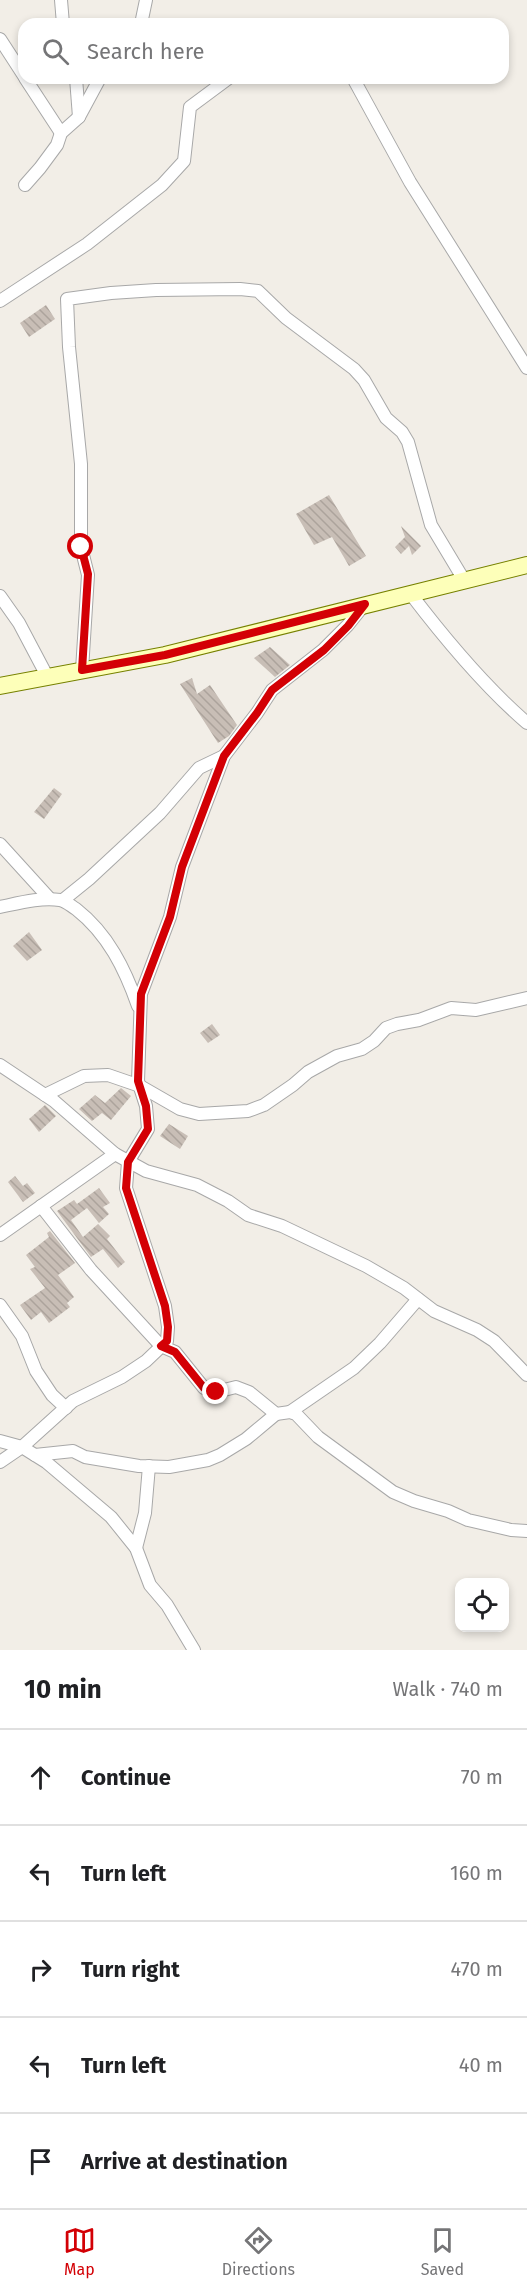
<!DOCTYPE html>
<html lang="en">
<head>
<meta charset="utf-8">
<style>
  body { margin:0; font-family:"Fira Sans",sans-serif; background:#f2f2f2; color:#202124 }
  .controls { position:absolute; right:18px; bottom:18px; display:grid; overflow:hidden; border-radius:12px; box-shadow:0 3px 9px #0003 }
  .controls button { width:54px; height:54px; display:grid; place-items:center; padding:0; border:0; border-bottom:2px solid #e0e0e0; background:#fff; color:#202124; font:30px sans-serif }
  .stop { position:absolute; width:18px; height:18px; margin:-14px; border:4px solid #d30005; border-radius:50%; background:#fff }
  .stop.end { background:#d30005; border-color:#fff; box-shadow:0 2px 6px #0008 }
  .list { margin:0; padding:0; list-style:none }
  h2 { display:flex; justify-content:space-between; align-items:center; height:78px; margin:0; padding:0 24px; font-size:26px }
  h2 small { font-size:20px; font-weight:400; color:#757577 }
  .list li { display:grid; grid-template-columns:39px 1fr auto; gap:18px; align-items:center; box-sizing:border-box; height:96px; padding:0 24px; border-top:2px solid #e0e0e0 }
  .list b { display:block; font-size:22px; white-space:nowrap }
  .list em { font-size:20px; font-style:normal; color:#757577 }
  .icon { flex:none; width:33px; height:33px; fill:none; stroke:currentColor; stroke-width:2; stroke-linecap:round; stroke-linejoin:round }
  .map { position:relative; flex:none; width:527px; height:1650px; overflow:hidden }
  .search { position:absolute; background:#fff; box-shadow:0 3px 9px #0003; left:18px; right:18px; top:18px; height:66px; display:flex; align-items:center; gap:15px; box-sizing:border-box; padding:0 21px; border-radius:18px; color:#757577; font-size:22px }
  .sheet { height:558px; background:#fff }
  nav { display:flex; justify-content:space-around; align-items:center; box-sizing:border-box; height:84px; border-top:2px solid #e0e0e0; background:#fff; font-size:16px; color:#757577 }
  nav a { display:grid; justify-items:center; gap:3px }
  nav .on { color:#d30005 }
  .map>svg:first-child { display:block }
  .building { fill:url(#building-back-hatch) }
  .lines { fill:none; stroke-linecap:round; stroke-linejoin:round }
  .street-casing { stroke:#a8a8a8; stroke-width:14 }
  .secondary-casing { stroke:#768100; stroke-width:18 }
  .street { stroke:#fff; stroke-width:12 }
  .secondary { stroke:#fdffb9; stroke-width:16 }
  .route { stroke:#d30005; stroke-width:8 }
</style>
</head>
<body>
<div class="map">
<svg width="527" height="1650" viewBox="0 0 527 1650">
  <defs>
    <pattern id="building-back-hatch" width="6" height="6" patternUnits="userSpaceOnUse" patternTransform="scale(1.5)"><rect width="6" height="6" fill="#c8beb6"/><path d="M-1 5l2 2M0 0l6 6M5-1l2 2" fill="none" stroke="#aca39c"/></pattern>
  </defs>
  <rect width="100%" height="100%" fill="#f2eee7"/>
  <g class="building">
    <polygon points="46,305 55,319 29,337 20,323"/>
    <polygon points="329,495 366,556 349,566 332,537 314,545 296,514"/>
    <polygon points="401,526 421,546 412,555 409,546 401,554 395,547 405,537"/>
    <polygon points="270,647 290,665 275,677 254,658"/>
    <polygon points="192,678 197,694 210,685 237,725 229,736 218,743 180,684"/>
    <polygon points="54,788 62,794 44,819 34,812"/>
    <polygon points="29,932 42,950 27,961 13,946"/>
    <polygon points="212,1024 220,1035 208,1043 200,1033"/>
    <polygon points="121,1088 131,1096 111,1120 102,1113 92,1121 79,1109 95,1095 105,1103"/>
    <polygon points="45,1105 56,1116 39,1132 29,1119"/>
    <polygon points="169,1124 188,1136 180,1149 160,1136"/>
    <polygon points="15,1176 23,1186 27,1183 35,1193 23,1202 8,1182"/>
    <polygon points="99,1188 110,1203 103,1207 109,1214 99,1223 87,1208 71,1220 83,1237 98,1224 110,1236 107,1239 125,1262 118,1268 103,1249 91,1257 57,1211 74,1200 77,1204"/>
    <polygon points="50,1231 75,1263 58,1275 74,1297 67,1303 70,1307 49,1323 41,1312 31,1320 20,1305 45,1288 30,1269 35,1267 26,1255 49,1237 47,1233"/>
  </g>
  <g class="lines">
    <g class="street-casing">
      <g id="street">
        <polyline points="61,0 63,24"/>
        <polyline points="141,24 146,0"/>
        <polyline points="0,39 24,76"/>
        <polyline points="25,78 61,133"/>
        <polyline points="76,78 79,117"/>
        <polyline points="353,78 410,182 527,368"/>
        <polyline points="25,185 40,168 57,145 61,133 79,117 100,78"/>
        <polyline points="0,301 87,244 162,185 184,161 190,107 229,78"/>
        <path d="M410,593C445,639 483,685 527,723"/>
        <polyline points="0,596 19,623 47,676"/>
        <polyline points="82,670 88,575 81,547 81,464 69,347 67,299 111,293 156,290 240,289 258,291 286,318 354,369 364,380 386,418 402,432 408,442 431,525 464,580"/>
        <polyline points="0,844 50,899"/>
        <polyline points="63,900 89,879 160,813 199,768 224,756"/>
        <path d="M0,907C19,903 41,897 60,900C66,901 71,906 76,909C108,934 125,969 138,1006"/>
        <polyline points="0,1065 54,1101 115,1154 146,1171 197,1185 228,1201 248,1215 282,1226 366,1266 404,1288 434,1311 477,1330 494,1341 527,1375"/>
        <polyline points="45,1095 84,1076 108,1075 140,1086 180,1109 199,1114 248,1111 264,1105 293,1085 308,1072 337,1056 362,1049 374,1041 386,1028 397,1024 419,1020 451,1008 476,1010 527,998"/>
        <polyline points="41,1206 91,1270 161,1346 175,1352 204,1388 216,1392 236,1387 249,1392 276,1414 290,1412 296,1414 318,1437 393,1492 414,1501 448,1511 468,1520 511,1530 527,1531"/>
        <polyline points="0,1235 115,1154"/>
        <polyline points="0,1305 22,1336 36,1371 52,1395 66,1408"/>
        <polyline points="290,1412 354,1368 380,1343 418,1299"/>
        <polyline points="0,1441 22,1447 46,1462 111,1517 136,1548 150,1585 167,1605 194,1650"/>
        <polyline points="35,1455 73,1451 85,1457 139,1466 169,1467 208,1460 220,1455 246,1439 276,1414"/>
        <polyline points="0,1462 22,1447 73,1401 122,1377 146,1361 167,1341 168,1327 165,1306 126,1188 128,1162 148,1129 146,1106 138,1081 141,994 170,917 182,867 224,756 257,713 272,690 323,650 348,625 364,605"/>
        <polyline points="136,1548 145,1513 149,1466"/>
      </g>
    </g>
    <g class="secondary-casing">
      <polyline id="secondary" points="0,686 165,655 527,565"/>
    </g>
    <use href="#street" class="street"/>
    <use href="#secondary" class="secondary"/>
  </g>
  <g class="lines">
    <polyline class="route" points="81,547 88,574 82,670 165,655 365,604 348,626 324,650 272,690 257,713 224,756 182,867 170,917 141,994 138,1081 146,1106 148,1129 128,1162 126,1188 165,1306 168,1327 167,1341 161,1346 175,1352 204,1388 216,1392"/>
  </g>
</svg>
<div class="controls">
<button><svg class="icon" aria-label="locate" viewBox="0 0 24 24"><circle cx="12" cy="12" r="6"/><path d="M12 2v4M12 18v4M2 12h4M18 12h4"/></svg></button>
</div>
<div class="stop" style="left:81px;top:547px"></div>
<div class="stop end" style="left:216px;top:1392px"></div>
<div class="search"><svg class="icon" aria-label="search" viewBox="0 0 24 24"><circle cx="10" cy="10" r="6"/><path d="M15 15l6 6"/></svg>Search here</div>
</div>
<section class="sheet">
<h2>10 min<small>Walk · 740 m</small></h2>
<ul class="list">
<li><svg class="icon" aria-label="ahead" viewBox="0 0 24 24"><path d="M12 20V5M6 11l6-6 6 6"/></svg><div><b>Continue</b></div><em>70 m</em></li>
<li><svg class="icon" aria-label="left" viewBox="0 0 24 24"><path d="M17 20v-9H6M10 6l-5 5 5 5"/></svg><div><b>Turn left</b></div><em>160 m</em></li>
<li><svg class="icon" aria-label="right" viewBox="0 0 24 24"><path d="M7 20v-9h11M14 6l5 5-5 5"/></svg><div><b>Turn right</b></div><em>470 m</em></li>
<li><svg class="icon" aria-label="left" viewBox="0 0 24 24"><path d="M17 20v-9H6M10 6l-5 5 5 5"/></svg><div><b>Turn left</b></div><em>40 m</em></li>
<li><svg class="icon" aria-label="arrive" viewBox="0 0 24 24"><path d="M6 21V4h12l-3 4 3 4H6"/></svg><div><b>Arrive at destination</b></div></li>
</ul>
</section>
<nav>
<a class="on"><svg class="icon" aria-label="map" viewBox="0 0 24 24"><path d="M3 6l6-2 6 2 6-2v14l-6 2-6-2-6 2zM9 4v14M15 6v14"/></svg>Map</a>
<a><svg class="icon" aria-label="directions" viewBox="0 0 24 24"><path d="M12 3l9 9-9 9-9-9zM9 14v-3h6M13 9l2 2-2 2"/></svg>Directions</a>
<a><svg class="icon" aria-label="saved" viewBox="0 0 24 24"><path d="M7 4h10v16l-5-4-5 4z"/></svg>Saved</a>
</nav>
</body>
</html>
